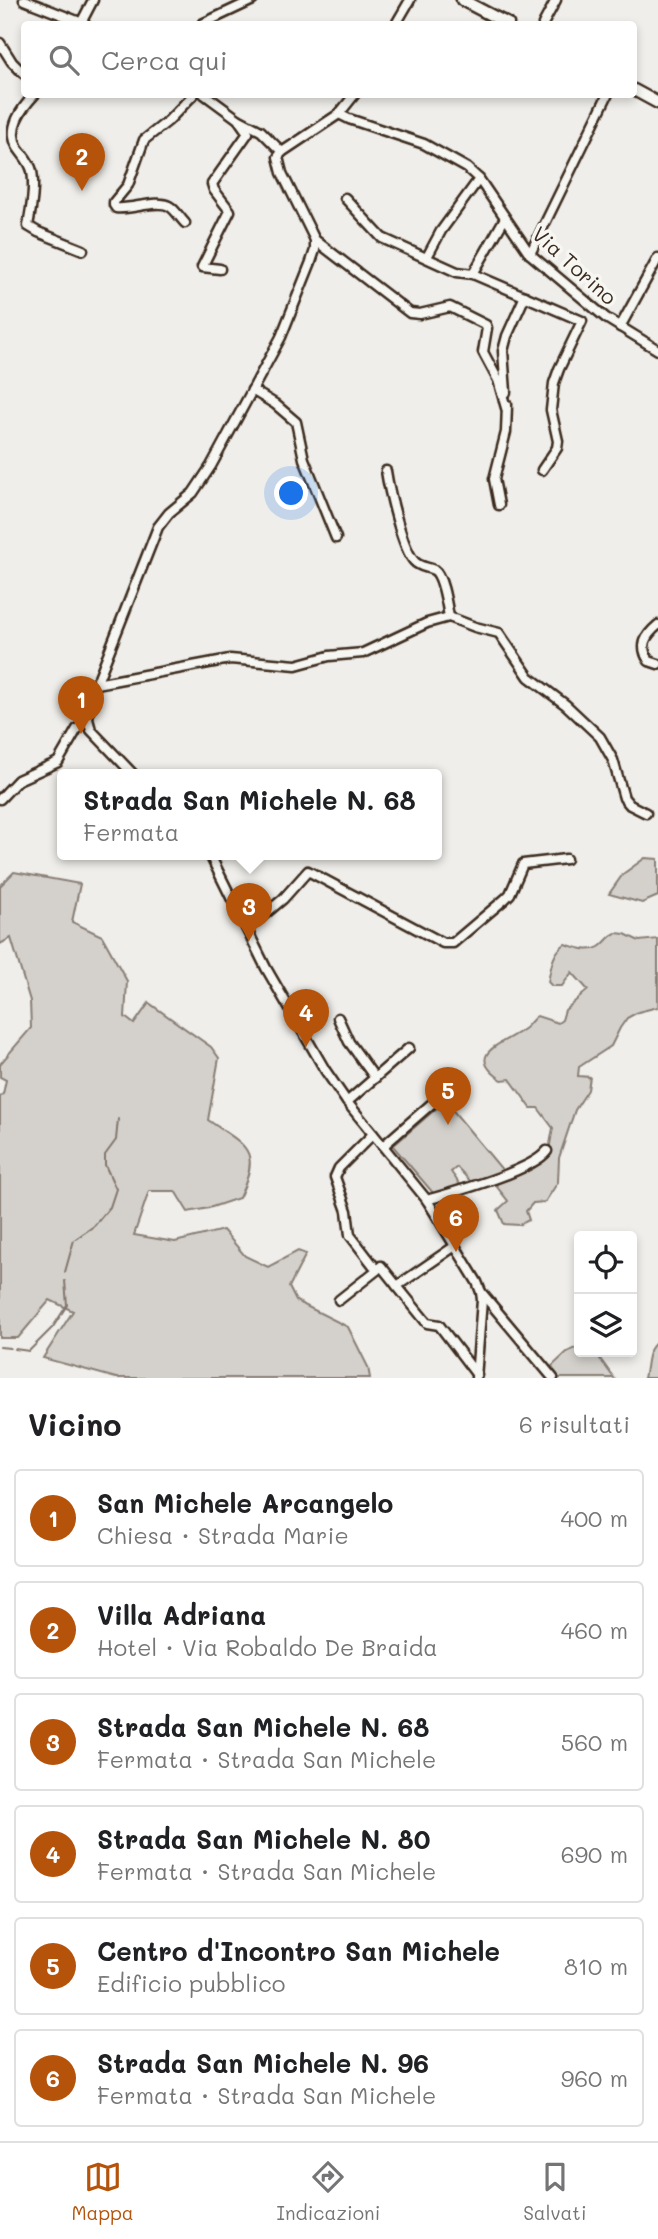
<!DOCTYPE html>
<html lang="it">
<head>
<meta charset="utf-8">
<style>
  body { margin:0; font-family:Mali,sans-serif; background:#f6f6f6; color:#202124 }
  .controls { position:absolute; right:21px; bottom:21px; display:grid; overflow:hidden; border-radius:7px; box-shadow:0 4px 10px #0003 }
  .controls button { width:63px; height:63px; display:grid; place-items:center; padding:0; border:0; border-bottom:2px solid #e0e0e0; background:#fff; color:#202124; font:35px sans-serif }
  .you { position:absolute; left:292px; top:494px; width:24px; height:24px; margin:-18px; border:5px solid #fff; border-radius:50%; background:#1a73e8; box-shadow:0 0 0 10px #1a73e833 }
  .badge { display:grid; place-items:center; width:46px; height:46px; border-radius:50%; background:#b45309; color:#fff; font-size:23px; font-weight:700 }
  .pin { position:absolute; translate:-50% -58px; filter:drop-shadow(0 2px 4px #0008) }
  .pin::after { content:''; position:absolute; top:37px; width:24px; height:21px; background:inherit; clip-path:polygon(0 0,100% 0,50% 100%) }
  .popup { position:absolute; left:57px; top:769px; width:385px; height:91px; box-sizing:border-box; display:grid; place-content:center; border-radius:7px; background:#fff; filter:drop-shadow(0 2px 5px #0005); font-size:23px; white-space:nowrap; color:#757577 }
  .popup b { font-size:26px; color:#202124 }
  .popup::after { content:''; position:absolute; left:50%; top:100%; margin-left:-14px; border:14px solid transparent; border-top-color:#fff }
  .list { margin:0; padding:0; list-style:none }
  h2 { display:flex; justify-content:space-between; align-items:center; height:91px; margin:0; padding:0 28px; font-size:30px }
  h2 small { font-size:23px; font-weight:400; color:#757577 }
  .list li { display:grid; grid-template-columns:46px 1fr auto; gap:21px; align-items:center; box-sizing:border-box; height:98px; margin:0 14px 14px; padding:0 14px; border:2px solid #e0e0e0; border-radius:7px }
  .list b { display:block; font-size:26px; white-space:nowrap }
  .list p { margin:0; font-size:23px; white-space:nowrap; color:#757577 }
  .list em { font-size:23px; font-style:normal; color:#757577 }
  .icon { flex:none; width:38px; height:38px; fill:none; stroke:currentColor; stroke-width:2; stroke-linecap:round; stroke-linejoin:round }
  .map { position:relative; flex:none; width:658px; height:1378px; overflow:hidden }
  .search { position:absolute; background:#fff; box-shadow:0 4px 10px #0003; left:21px; right:21px; top:21px; height:77px; display:flex; align-items:center; gap:18px; box-sizing:border-box; padding:0 24px; border-radius:7px; color:#757577; font-size:26px }
  .sheet { height:763px; background:#fff }
  nav { display:flex; justify-content:space-around; align-items:center; box-sizing:border-box; height:98px; border-top:2px solid #e0e0e0; background:#fff; font-size:19px; color:#757577 }
  nav a { display:grid; justify-items:center; gap:4px }
  nav .on { color:#b45309 }
  .map>svg:first-child { display:block }
  .green { fill:#d4d1cc; stroke:#887e75; stroke-width:2 }
  .lines { fill:none; stroke-linecap:round; stroke-linejoin:round }
  .stream { stroke:#81766d; stroke-width:2 }
  .minor-casing { stroke:#3b2a1e; stroke-width:13 }
  .major-casing { stroke:#3b2a1e; stroke-width:15 }
  .minor { stroke:#f6f6f2; stroke-width:8 }
  .major { stroke:#f6f6f2; stroke-width:10 }
  .labels { text-anchor:middle; dominant-baseline:central; stroke-width:7; stroke-linejoin:round; paint-order:stroke }
  .street-label { font-size:21px; fill:#3b2a1e; stroke:#f6f6f2 }
</style>
</head>
<body>
<div class="map">
<svg width="658" height="1378" viewBox="0 0 658 1378">
  <rect width="100%" height="100%" fill="#efeeea"/>
  <filter id="ink" filterUnits="userSpaceOnUse"><feTurbulence type="fractalNoise" baseFrequency=".0143" numOctaves="2"/><feDisplacementMap in="SourceGraphic" scale="14" xChannelSelector="R" yChannelSelector="G"/><feConvolveMatrix kernelMatrix="1 2 1 2 8 2 1 2 1" color-interpolation-filters="sRGB"/></filter>
  <g filter="url(#ink)">
    <g class="green">
      <polygon points="645,858 658,859 658,896 642,903 609,894 623,874"/>
      <path d="M14,872L80,884L72,922L102,936L127,981L125,1017L134,1024L149,1003L211,1047L219,1058L208,1120C245,1146 263,1148 239,1198L209,1208L188,1212L175,1191H149L134,1235L175,1242L223,1230L245,1256L268,1267L298,1251L306,1254L289,1287L296,1301L348,1327L368,1367L370,1378H116L43,1358L73,1311L50,1300L18,1338H0V1096L3,1094L6,1080L0,1077V1064L31,1028L30,1001L11,938L0,944V886Z"/>
      <path d="M616,933L625,934L639,941L658,939V1007L638,1012L627,1018L620,1028L611,1046L579,1067L578,1076L590,1077L588,1090L575,1110L559,1158L558,1182L545,1202L533,1203L526,1211L529,1220L519,1225L504,1224L498,1210L508,1201L497,1187L496,1183L549,1150L553,1128L538,1108H531L510,1079L502,1080C462,1053 504,1044 525,1028C530,1024 532,1019 537,1016L558,1023L562,1020L565,1010L588,990L572,972L562,986H552L548,982C551,968 552,953 565,944C575,947 589,953 599,947C606,943 608,936 616,933Z"/>
      <polygon points="445,1101 504,1172 472,1183 457,1167 451,1172 461,1186 434,1194 393,1146"/>
      <path d="M658,1341V1378H644C648,1363 645,1351 658,1341Z"/>
      <polygon points="579,1346 579,1352 595,1352 614,1378 558,1378 550,1368 567,1352"/>
    </g>
    <g class="lines">
      <g class="stream">
        <polyline points="65,1272 74,1240 94,1226 110,1207 116,1189 105,1165 105,1155 116,1140 118,1119"/>
        <polyline points="0,1347 10,1348"/>
        <polyline points="15,1349 29,1351 53,1327 67,1305 65,1281"/>
      </g>
      <g class="minor-casing">
        <g id="minor">
          <polyline points="24,0 85,24"/>
          <polyline points="81,23 93,0"/>
          <polyline points="202,24 253,0"/>
          <polyline points="396,24 410,0"/>
          <polyline points="543,24 556,0"/>
          <polyline points="0,43 12,62 24,74"/>
          <path d="M35,94C22,108 6,128 18,148C23,155 30,162 32,171C35,189 31,209 28,226L38,232L83,250"/>
          <polyline points="204,94 238,119 261,131 282,152"/>
          <polyline points="339,114 349,119 424,144 467,168 479,179 530,254 606,318 658,350"/>
          <polyline points="282,152 339,114 355,94"/>
          <polyline points="345,198 382,238 457,272 473,274 582,321 559,369 554,383 551,410 558,441 557,448 542,470"/>
          <path d="M185,223C180,218 175,209 169,206C157,199 131,210 116,208L114,205V202L128,185L144,140L168,121L194,94"/>
          <polyline points="315,240 410,313 420,314 450,307 486,325 487,328 483,352 498,380 506,408"/>
          <polyline points="530,254 608,94"/>
          <polyline points="427,257 441,231 479,179"/>
          <polyline points="220,269 202,267 230,211 214,190 212,184 248,133 238,119"/>
          <polyline points="473,274 505,218"/>
          <polyline points="620,327 658,258"/>
          <polyline points="252,390 275,404 296,422 304,459 336,538"/>
          <polyline points="506,392 503,351 507,336 525,296"/>
          <path d="M386,471C389,490 402,548 414,561C419,567 427,567 434,570C443,576 447,606 449,617"/>
          <polyline points="499,505 494,479 506,432 507,405"/>
          <path d="M658,625C645,636 639,646 649,661L658,664"/>
          <polyline points="96,684 230,659 296,665 329,656 363,653 427,623 449,617 475,627 499,633 529,677 566,705 600,737 613,760 624,798 630,805 646,813"/>
          <polyline points="134,775 91,730 88,719 90,700 158,527 169,513 193,493 211,466 281,337 311,262 315,250 315,240 282,173 278,157 282,152"/>
          <polyline points="0,799 18,780 58,762 77,729 88,719"/>
          <polyline points="210,855 266,968 325,1070 347,1102 427,1200 477,1282 481,1292 482,1300 476,1378"/>
          <polyline points="247,929 283,899 308,871 443,943 453,943 505,899 510,894 523,864 566,859"/>
          <polyline points="338,1018 349,1042 375,1078"/>
          <polyline points="347,1102 409,1048"/>
          <polyline points="383,1146 452,1086"/>
          <path d="M427,1200C454,1192 532,1171 547,1151"/>
          <polyline points="455,1246 397,1286 427,1323 439,1325 477,1375"/>
          <polyline points="381,1266 397,1286"/>
          <polyline points="481,1292 553,1378"/>
          <polyline points="339,1300 377,1270 350,1235 347,1211 335,1177 339,1168 373,1134"/>
        </g>
      </g>
      <g class="major-casing">
        <g id="major">
          <polyline points="462,0 508,24"/>
          <polyline points="634,90 658,103"/>
        </g>
      </g>
      <use href="#minor" class="minor"/>
      <use href="#major" class="major"/>
    </g>
  </g>
  <g class="labels">
    <g class="street-label">
      <text transform="translate(575 265) rotate(42)">Via Torino</text>
    </g>
  </g>
</svg>
<div class="controls">
<button><svg class="icon" aria-label="locate" viewBox="0 0 24 24"><circle cx="12" cy="12" r="6"/><path d="M12 2v4M12 18v4M2 12h4M18 12h4"/></svg></button>
<button><svg class="icon" aria-label="layers" viewBox="0 0 24 24"><path d="M12 4l9 5-9 5-9-5zM3 14l9 5 9-5"/></svg></button>
</div>
<div class="you"></div>
<div class="pin badge" style="left:81px;top:734px">1</div>
<div class="pin badge" style="left:82px;top:191px">2</div>
<div class="pin badge" style="left:249px;top:941px">3</div>
<div class="popup"><b>Strada San Michele N. 68</b>Fermata</div>
<div class="pin badge" style="left:306px;top:1047px">4</div>
<div class="pin badge" style="left:448px;top:1125px">5</div>
<div class="pin badge" style="left:456px;top:1252px">6</div>
<div class="search"><svg class="icon" aria-label="search" viewBox="0 0 24 24"><circle cx="10" cy="10" r="6"/><path d="M15 15l6 6"/></svg>Cerca qui</div>
</div>
<section class="sheet">
<h2>Vicino<small>6 risultati</small></h2>
<ul class="list">
<li><span class="badge">1</span><div><b>San Michele Arcangelo</b><p>Chiesa · Strada Marie</p></div><em>400 m</em></li>
<li><span class="badge">2</span><div><b>Villa Adriana</b><p>Hotel · Via Robaldo De Braida</p></div><em>460 m</em></li>
<li><span class="badge">3</span><div><b>Strada San Michele N. 68</b><p>Fermata · Strada San Michele</p></div><em>560 m</em></li>
<li><span class="badge">4</span><div><b>Strada San Michele N. 80</b><p>Fermata · Strada San Michele</p></div><em>690 m</em></li>
<li><span class="badge">5</span><div><b>Centro d'Incontro San Michele</b><p>Edificio pubblico</p></div><em>810 m</em></li>
<li><span class="badge">6</span><div><b>Strada San Michele N. 96</b><p>Fermata · Strada San Michele</p></div><em>960 m</em></li>
</ul>
</section>
<nav>
<a class="on"><svg class="icon" aria-label="map" viewBox="0 0 24 24"><path d="M3 6l6-2 6 2 6-2v14l-6 2-6-2-6 2zM9 4v14M15 6v14"/></svg>Mappa</a>
<a><svg class="icon" aria-label="directions" viewBox="0 0 24 24"><path d="M12 3l9 9-9 9-9-9zM9 14v-3h6M13 9l2 2-2 2"/></svg>Indicazioni</a>
<a><svg class="icon" aria-label="saved" viewBox="0 0 24 24"><path d="M7 4h10v16l-5-4-5 4z"/></svg>Salvati</a>
</nav>
</body>
</html>
